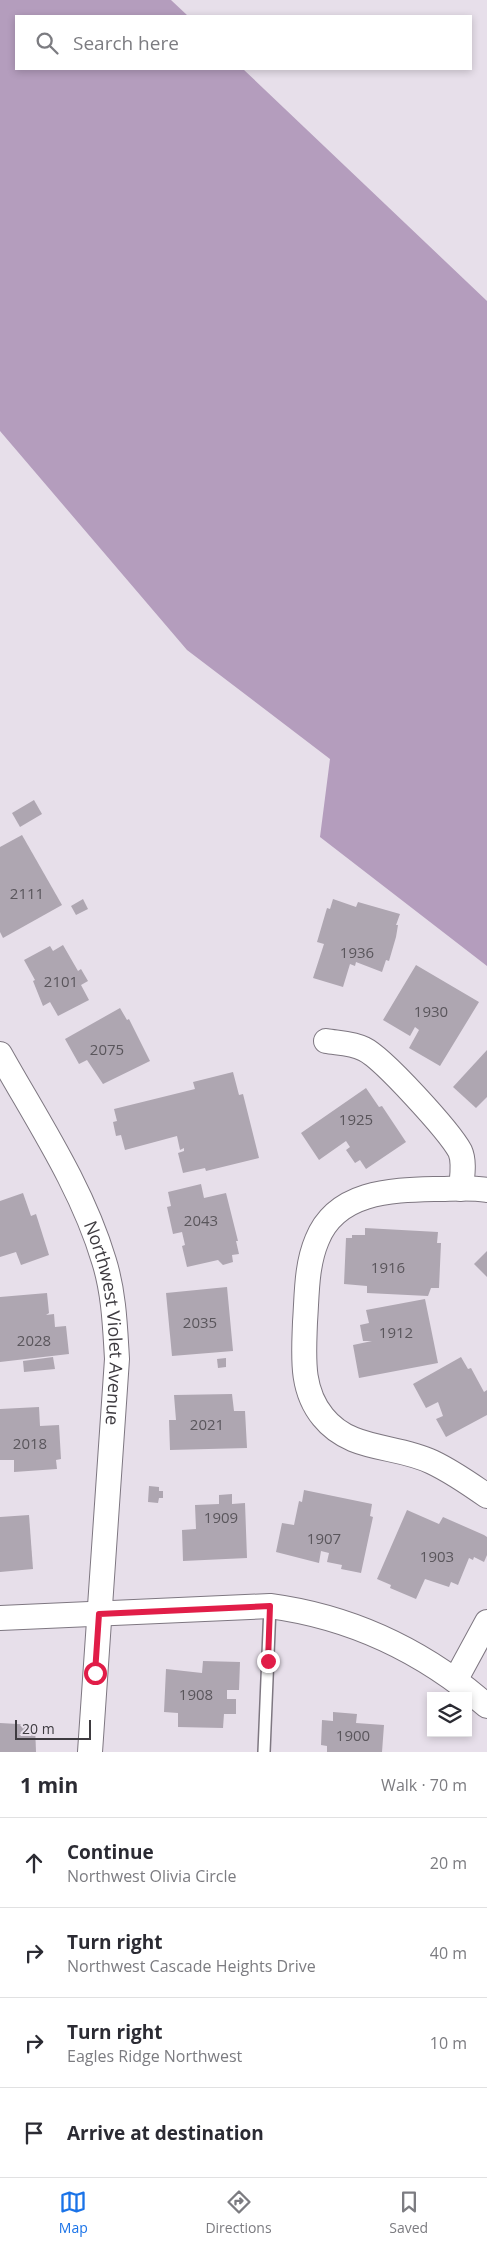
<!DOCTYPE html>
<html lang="en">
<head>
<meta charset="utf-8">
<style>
  body { margin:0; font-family:"Open Sans",sans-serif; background:#f7f7f7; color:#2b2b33 }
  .controls { position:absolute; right:15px; bottom:15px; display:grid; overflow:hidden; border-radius:0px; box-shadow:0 2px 8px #0003 }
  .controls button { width:45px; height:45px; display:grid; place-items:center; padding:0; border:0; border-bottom:1px solid #e1e1e2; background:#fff; color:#2b2b33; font:25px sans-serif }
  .scale { position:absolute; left:15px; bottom:12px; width:76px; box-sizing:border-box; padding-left:5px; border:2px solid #3e3b40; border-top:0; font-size:14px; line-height:18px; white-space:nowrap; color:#3e3b40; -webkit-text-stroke:4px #e7dfea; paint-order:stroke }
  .stop { position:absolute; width:15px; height:15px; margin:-11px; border:4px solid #e11d48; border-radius:50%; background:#fff }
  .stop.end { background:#e11d48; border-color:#fff; box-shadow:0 1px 5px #0008 }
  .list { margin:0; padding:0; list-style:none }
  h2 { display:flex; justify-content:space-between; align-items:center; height:65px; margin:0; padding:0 20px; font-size:21px }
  h2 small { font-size:16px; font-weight:400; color:#7c7c81 }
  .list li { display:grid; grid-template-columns:32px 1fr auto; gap:15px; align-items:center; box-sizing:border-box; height:90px; padding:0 20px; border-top:1px solid #e1e1e2 }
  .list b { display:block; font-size:19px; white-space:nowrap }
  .list p { margin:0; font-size:16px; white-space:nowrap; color:#7c7c81 }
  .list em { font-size:16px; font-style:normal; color:#7c7c81 }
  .icon { flex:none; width:28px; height:28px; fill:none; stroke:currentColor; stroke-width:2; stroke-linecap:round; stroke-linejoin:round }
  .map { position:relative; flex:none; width:487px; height:1752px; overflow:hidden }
  .search { position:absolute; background:#fff; box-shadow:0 2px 8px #0003; left:15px; right:15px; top:15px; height:55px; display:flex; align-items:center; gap:12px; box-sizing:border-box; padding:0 18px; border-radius:0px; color:#7c7c81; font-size:19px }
  .sheet { height:425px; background:#fff }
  nav { display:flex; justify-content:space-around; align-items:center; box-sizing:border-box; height:70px; border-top:1px solid #e1e1e2; background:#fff; font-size:14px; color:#7c7c81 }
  nav a { display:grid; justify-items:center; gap:2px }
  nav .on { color:#1a73e8 }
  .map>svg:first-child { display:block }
  .water { fill:#b49dbd }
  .building { fill:#aea6b1 }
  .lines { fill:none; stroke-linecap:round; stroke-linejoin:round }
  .service-casing { stroke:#7e7781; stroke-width:14 }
  .minor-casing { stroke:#7e7781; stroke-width:26 }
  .service { stroke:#fff; stroke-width:11 }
  .minor { stroke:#fff; stroke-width:24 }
  .route { stroke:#e11d48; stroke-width:6 }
  .labels { text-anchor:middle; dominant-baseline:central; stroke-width:4; stroke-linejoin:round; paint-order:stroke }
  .number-label { font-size:15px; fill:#5a565c }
  .street-label { font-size:18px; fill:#3e3b40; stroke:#e7dfea }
</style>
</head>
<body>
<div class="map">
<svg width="487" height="1752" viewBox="0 0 487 1752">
  <rect width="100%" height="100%" fill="#e7dfea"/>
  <polygon class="water" points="0,0 171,0 188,16 16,16 16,69 243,69 487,301 487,966 320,837 330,759 187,650 0,431"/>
  <g class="building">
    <polygon points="34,800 42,814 20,827 12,813"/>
    <polygon points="22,835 62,905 3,938 0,932 0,847"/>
    <polygon points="83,899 88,909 76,915 71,906"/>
    <polygon points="333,899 356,907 358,902 400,914 396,925 398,925 396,937 389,961 386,960 382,972 356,962 355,966 350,964 343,987 313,978 324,944 317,942 327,908 330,909"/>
    <polygon points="63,945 78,971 81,969 88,981 81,985 89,1000 58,1016 50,1002 43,1006 33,981 35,980 24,960 50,946 53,951"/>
    <polygon points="416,965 479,1002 440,1066 409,1048 419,1030 415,1027 410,1036 383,1020"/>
    <polygon points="120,1008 127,1020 129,1019 150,1061 103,1084 87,1060 79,1064 65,1039"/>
    <polygon points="487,1050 487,1097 476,1108 453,1087"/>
    <polygon points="233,1072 239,1095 243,1094 259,1158 206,1171 205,1168 183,1173 178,1153 184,1151 184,1148 180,1150 177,1136 125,1150 121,1135 116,1136 113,1122 117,1121 114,1109 195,1089 193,1082"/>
    <polygon points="366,1088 379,1107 382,1106 406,1142 366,1169 360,1160 355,1163 346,1150 350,1147 346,1141 319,1160 301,1133"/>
    <polygon points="201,1184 204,1198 226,1193 238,1241 236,1241 239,1254 232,1255 233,1262 223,1265 218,1260 187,1267 182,1246 185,1245 182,1232 173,1234 167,1207 171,1206 168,1192"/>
    <polygon points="23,1193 31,1216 36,1214 49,1255 21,1265 16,1252 0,1257 0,1201"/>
    <polygon points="365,1228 438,1232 437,1243 441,1243 439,1288 431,1288 428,1296 367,1293 367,1286 344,1284 346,1238 352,1238 352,1235 365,1235"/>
    <polygon points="487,1251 487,1277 474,1264"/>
    <polygon points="227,1287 233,1351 172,1356 166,1293"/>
    <polygon points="47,1293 49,1313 46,1315 54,1314 55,1327 66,1326 69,1354 0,1362 0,1297"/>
    <polygon points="425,1299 438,1363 359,1378 353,1345 372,1341 363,1341 360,1325 369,1323 366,1310"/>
    <polygon points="53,1357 55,1369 24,1372 23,1361"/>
    <polygon points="461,1357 468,1369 471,1368 484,1392 487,1390 487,1415 446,1437 436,1419 443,1416 438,1402 426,1408 413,1384"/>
    <polygon points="226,1358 226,1367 218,1368 217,1359"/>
    <polygon points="232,1394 234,1411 245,1411 247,1448 170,1450 169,1420 176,1420 174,1395"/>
    <polygon points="39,1407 40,1426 59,1425 61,1459 56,1460 57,1469 14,1472 14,1460 0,1460 0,1409"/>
    <polygon points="149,1486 159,1487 159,1491 163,1491 163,1498 159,1498 158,1503 148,1502"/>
    <polygon points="304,1490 372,1504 370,1516 373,1517 361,1573 341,1569 342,1565 327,1562 329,1553 321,1551 319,1563 276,1552 282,1523 294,1525 299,1501 302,1502"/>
    <polygon points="232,1494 232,1504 245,1503 247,1558 183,1561 182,1530 196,1529 195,1505 219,1504 219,1495"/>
    <polygon points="407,1510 439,1524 443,1517 484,1535 487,1537 487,1555 484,1562 474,1557 473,1560 469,1558 458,1585 451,1582 449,1587 425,1579 416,1599 390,1588 391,1585 377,1579"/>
    <polygon points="29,1515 33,1569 0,1572 0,1517"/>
    <polygon points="203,1661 240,1662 239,1690 227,1690 227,1699 236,1699 236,1714 224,1714 223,1728 178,1727 178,1713 164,1712 166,1669 202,1673"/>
    <polygon points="333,1712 357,1714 356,1723 384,1725 382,1752 327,1752 327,1746 321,1745 322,1720 333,1721"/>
    <polygon points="0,1723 35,1725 36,1752 0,1752"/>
  </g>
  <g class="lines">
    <g class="service-casing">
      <polyline id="service" points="264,1752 270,1606"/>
    </g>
    <g class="minor-casing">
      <g id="minor">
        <path d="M326,1041C338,1043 353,1043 364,1049C383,1058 449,1131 460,1151C465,1162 462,1177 461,1189"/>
        <path id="s1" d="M0,1054C37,1120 82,1187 104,1261C114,1293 115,1326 117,1359L90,1752"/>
        <path d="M487,1190C470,1187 452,1189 434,1189C390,1190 336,1192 317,1240C306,1266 307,1295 305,1322C304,1355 300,1389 323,1417C351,1452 395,1444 432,1462C451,1471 470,1484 487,1496"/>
        <path d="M0,1618L270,1606C352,1617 425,1652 487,1706"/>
        <polyline points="456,1679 487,1622"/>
      </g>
    </g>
    <use href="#service" class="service"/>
    <use href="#minor" class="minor"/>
  </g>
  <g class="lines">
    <polyline class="route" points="95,1673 99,1614 270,1606 268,1661"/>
  </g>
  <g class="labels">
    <g class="number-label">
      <text x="27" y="893">2111</text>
      <text x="357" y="952">1936</text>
      <text x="61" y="981">2101</text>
      <text x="431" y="1011">1930</text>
      <text x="107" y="1049">2075</text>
      <text x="356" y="1119">1925</text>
      <text x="201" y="1220">2043</text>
      <text x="388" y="1267">1916</text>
      <text x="200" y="1322">2035</text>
      <text x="396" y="1332">1912</text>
      <text x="34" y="1340">2028</text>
      <text x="207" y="1424">2021</text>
      <text x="30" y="1443">2018</text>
      <text x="221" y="1517">1909</text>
      <text x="324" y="1538">1907</text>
      <text x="437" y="1556">1903</text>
      <text x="196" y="1694">1908</text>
      <text x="353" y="1735">1900</text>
    </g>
    <g class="street-label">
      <text stroke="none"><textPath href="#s1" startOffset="294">Northwest Violet Avenue</textPath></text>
    </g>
  </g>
</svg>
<div class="controls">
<button><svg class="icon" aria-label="layers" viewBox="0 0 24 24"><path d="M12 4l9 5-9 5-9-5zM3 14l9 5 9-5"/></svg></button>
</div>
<div class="scale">20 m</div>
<div class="stop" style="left:95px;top:1673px"></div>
<div class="stop end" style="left:268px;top:1661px"></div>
<div class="search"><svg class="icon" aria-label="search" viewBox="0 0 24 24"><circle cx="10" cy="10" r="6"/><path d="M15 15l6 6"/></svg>Search here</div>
</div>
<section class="sheet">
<h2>1 min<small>Walk · 70 m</small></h2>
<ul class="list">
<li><svg class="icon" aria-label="ahead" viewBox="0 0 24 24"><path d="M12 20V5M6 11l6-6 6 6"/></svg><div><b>Continue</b><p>Northwest Olivia Circle</p></div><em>20 m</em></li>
<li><svg class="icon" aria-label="right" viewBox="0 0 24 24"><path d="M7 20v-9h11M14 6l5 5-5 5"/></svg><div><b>Turn right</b><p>Northwest Cascade Heights Drive</p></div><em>40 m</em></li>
<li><svg class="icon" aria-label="right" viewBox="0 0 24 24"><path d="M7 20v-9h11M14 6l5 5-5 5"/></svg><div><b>Turn right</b><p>Eagles Ridge Northwest</p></div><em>10 m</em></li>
<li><svg class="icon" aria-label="arrive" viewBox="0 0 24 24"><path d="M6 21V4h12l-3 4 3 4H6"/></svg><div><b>Arrive at destination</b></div></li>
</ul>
</section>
<nav>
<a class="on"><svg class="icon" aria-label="map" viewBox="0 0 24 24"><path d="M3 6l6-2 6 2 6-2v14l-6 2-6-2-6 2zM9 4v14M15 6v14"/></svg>Map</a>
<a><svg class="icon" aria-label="directions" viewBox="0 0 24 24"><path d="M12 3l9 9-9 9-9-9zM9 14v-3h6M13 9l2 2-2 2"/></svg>Directions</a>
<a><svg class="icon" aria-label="saved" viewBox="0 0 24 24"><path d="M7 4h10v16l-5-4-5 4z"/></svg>Saved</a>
</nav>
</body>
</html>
